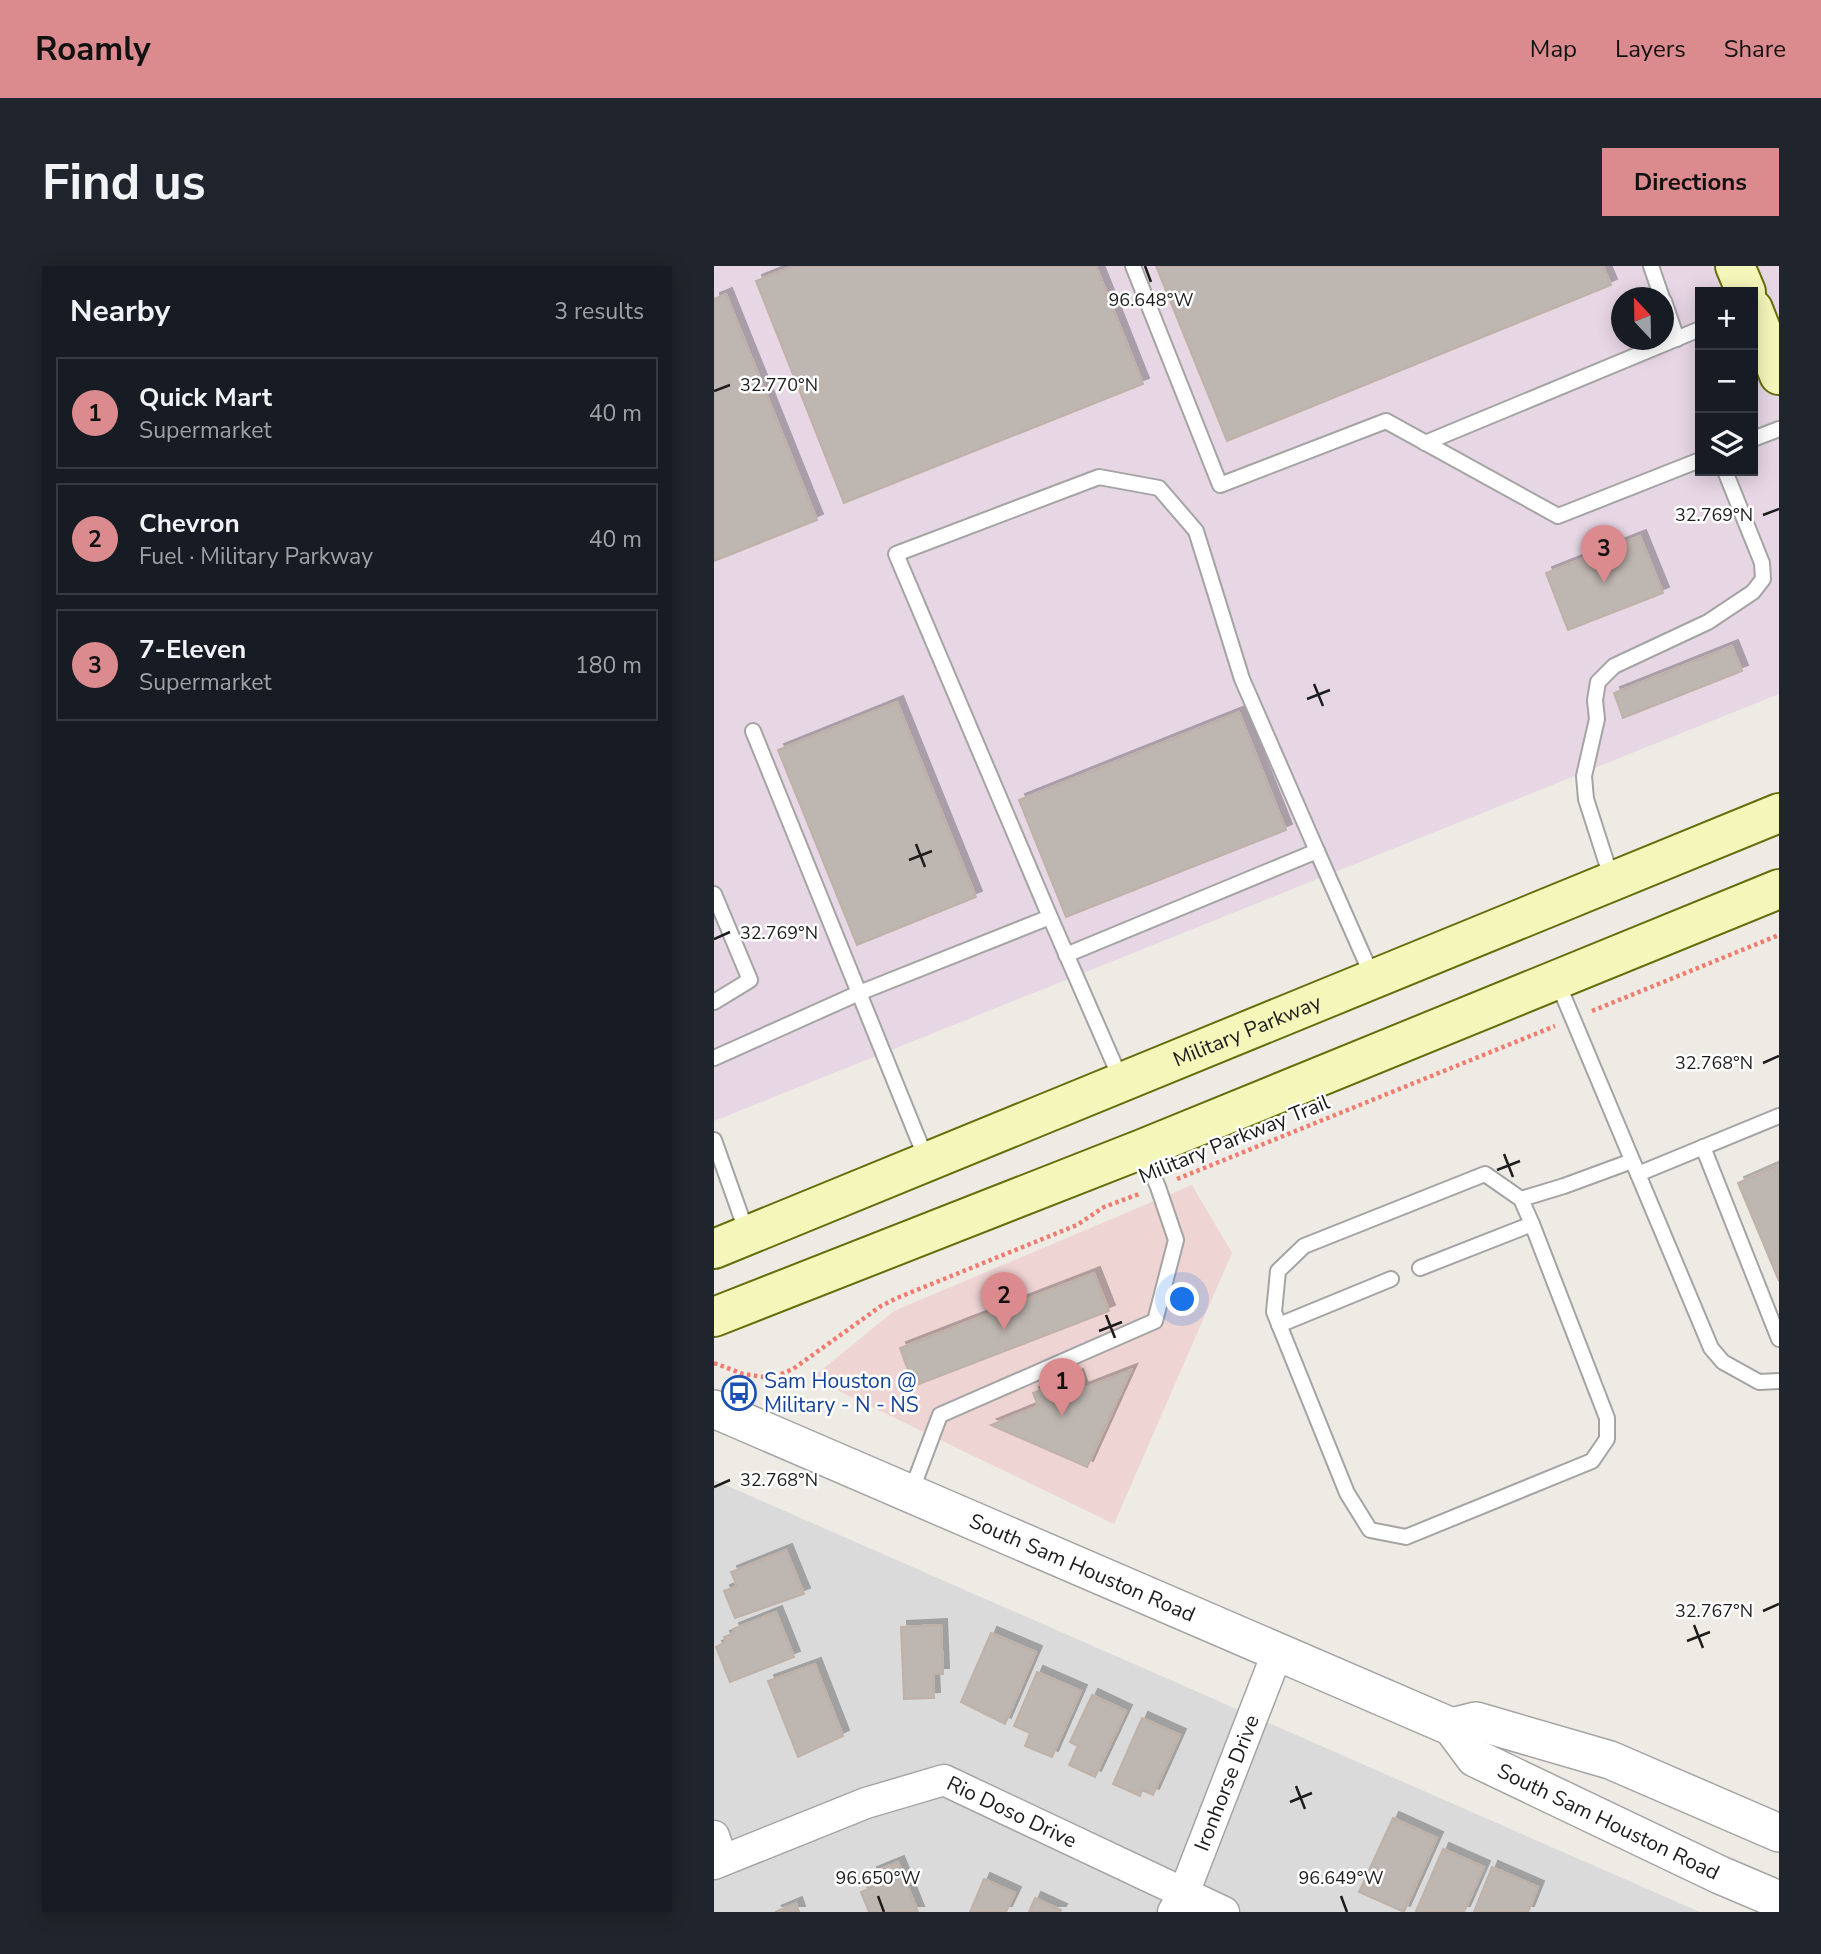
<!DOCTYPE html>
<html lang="en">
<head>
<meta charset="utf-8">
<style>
  body { margin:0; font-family:"Nunito Sans",sans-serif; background:#20242c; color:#f1f3f6 }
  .controls { position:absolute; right:21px; top:21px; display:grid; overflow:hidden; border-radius:0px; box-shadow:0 4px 18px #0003 }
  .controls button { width:63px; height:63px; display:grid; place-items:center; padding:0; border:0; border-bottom:2px solid #363941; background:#171b24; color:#f1f3f6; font:35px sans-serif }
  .compass { position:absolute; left:897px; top:21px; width:63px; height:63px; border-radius:50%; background:#171b24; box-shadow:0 4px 18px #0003; rotate:338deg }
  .you { position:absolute; left:469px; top:1034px; width:24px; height:24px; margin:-18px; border:5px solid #fff; border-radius:50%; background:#1a73e8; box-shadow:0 0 0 10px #1a73e833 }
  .badge { display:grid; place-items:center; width:46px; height:46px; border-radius:50%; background:#db8a8e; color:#111; font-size:23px; font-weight:700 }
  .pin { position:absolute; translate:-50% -58px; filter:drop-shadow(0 2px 4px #0008) }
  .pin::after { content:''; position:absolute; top:37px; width:24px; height:21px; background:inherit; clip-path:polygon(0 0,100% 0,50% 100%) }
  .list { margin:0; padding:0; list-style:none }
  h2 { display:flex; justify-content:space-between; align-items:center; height:91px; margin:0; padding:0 28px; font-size:30px }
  h2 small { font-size:23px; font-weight:400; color:#9ea1a6 }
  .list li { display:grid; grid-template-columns:46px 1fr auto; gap:21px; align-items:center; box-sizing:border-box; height:112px; margin:0 14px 14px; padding:0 14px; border:2px solid #363941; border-radius:0px }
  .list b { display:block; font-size:26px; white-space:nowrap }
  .list p { margin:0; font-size:23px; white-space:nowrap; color:#9ea1a6 }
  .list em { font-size:23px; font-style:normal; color:#9ea1a6 }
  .icon { flex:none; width:38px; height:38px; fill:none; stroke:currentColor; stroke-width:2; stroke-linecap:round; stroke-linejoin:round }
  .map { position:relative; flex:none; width:1065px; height:1646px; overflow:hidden; border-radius:0px }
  header { display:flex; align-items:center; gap:42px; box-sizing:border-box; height:98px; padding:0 35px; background:#db8a8e; color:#111 }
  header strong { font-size:33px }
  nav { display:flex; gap:38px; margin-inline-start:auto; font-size:24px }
  .intro { display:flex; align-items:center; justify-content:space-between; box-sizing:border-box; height:168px; padding:0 42px }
  h1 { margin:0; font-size:49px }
  .button { padding:18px 32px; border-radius:0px; background:#db8a8e; color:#111; font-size:24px; font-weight:700 }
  main { display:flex; gap:42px; padding:0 42px }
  aside { flex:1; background:#171b24; border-radius:0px; box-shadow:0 4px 18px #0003 }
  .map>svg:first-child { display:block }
  .residential { fill:#dbdada }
  .commercial { fill:#eed4d3 }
  .industrial { fill:#e7d6e4; fill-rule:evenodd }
  .building { fill:#beb6b0; stroke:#bfb1a7; stroke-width:2; filter:url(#shadow) }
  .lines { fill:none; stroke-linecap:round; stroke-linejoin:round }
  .service-casing { stroke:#a4a4a4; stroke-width:18 }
  .minor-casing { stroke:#a4a4a4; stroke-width:33 }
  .tertiary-casing { stroke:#a4a4a4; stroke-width:40 }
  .secondary-casing { stroke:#656e0a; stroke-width:42 }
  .path { stroke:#f27b70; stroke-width:4.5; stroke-dasharray:3.5 3.5; stroke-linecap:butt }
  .service { stroke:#fff; stroke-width:14 }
  .minor { stroke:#fff; stroke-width:30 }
  .tertiary { stroke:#fff; stroke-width:37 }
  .secondary { stroke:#f4f6ba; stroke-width:38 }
  .ticks { fill:none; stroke:#1d1d1d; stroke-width:2.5 }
  .labels { text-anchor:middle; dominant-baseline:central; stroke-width:5; stroke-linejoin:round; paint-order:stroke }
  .street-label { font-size:21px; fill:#1d1d1d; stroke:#fff }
  .transit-label { font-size:21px; fill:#164399; stroke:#fff; text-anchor:start }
  .ticks-label { font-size:18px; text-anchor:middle; fill:#1d1d1d; stroke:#fff; stroke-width:5; stroke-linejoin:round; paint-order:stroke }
</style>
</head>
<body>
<header>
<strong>Roamly</strong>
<nav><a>Map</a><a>Layers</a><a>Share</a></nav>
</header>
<div class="intro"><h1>Find us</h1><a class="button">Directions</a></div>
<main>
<aside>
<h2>Nearby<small>3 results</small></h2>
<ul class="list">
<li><span class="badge">1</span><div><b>Quick Mart</b><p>Supermarket</p></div><em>40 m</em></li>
<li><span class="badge">2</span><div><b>Chevron</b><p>Fuel · Military Parkway</p></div><em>40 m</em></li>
<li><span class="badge">3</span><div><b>7-Eleven</b><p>Supermarket</p></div><em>180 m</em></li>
</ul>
</aside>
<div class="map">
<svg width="1065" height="1646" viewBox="0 0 1065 1646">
  <defs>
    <filter id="shadow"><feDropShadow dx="6" dy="-6" stdDeviation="0" flood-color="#0004"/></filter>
  </defs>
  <rect width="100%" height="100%" fill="#eeeae4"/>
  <polygon class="residential" points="0,1214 986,1646 0,1646"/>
  <polygon class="commercial" points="478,919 518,987 400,1258 98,1112 180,1045"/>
  <path class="industrial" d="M0,0H1065V428L0,855ZM986,26H1039V205H986ZM908,32H950V74H908Z"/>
  <g class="building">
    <polygon points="79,0 382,0 429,118 130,237 42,15"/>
    <polygon points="442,0 889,0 897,19 513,175"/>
    <polygon points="12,28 103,254 0,295 0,33"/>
    <polygon points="926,270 949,327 854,364 832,307"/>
    <polygon points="1018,380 1028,405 909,452 900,427"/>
    <polygon points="183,436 262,631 143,679 64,484"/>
    <polygon points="525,446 572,564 352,651 305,534"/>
    <polygon points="1065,899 1065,1015 1024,917"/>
    <polygon points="380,1007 395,1045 200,1120 186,1082"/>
    <polygon points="417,1104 373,1201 277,1159 324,1140 319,1127 363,1109 368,1123"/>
    <polygon points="72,1284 90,1328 21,1352 10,1325 23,1320 17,1306"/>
    <polygon points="62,1346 80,1391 16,1416 2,1381 12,1376 10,1371 20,1367 19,1363"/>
    <polygon points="227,1359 229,1408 219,1408 220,1432 190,1433 187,1361"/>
    <polygon points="277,1367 322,1386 291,1458 247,1436"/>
    <polygon points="101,1398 129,1470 84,1491 54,1415"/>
    <polygon points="323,1406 367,1425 338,1491 311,1480 316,1467 300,1460"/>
    <polygon points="378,1429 412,1445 381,1511 355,1499 364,1480 356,1476"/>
    <polygon points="428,1452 466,1469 439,1529 428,1524 426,1530 399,1518"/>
    <polygon points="679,1552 723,1572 690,1646 645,1626"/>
    <polygon points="729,1583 770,1601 750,1646 704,1646 702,1645"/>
    <polygon points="184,1596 204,1646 155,1646 147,1626 157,1622 155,1616 159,1614 157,1607"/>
    <polygon points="778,1601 824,1621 814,1646 760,1646"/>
    <polygon points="270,1613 301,1627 292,1646 256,1646"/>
    <polygon points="321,1632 347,1644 346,1646 315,1646"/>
    <polygon points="82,1637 85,1646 61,1646"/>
  </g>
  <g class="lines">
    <g class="service-casing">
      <g id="service">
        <polyline points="419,0 506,219 672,155 844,250 986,194"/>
        <polyline points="937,0 948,32"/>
        <polyline points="950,35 963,73"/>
        <polyline points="1039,173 1065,163"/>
        <polyline points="711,177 986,63"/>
        <polyline points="39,465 213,895"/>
        <polyline points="898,614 872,533 870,510 883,453 881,434 884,416 900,400 994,356 1039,326 1049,313 1048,297 1011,205"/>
        <polyline points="0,628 36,714 0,736"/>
        <polyline points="336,651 182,288 385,211 445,222 482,265 528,413 603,585"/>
        <polyline points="352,689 603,585 659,712"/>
        <polyline points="843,715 997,1082 1009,1096 1045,1116 1065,1115"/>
        <polyline points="0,792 145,727 336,651 408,816"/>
        <polyline points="0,874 33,967"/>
        <polyline points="989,881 1065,1073"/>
        <polyline points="924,908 1065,850"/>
        <polyline points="807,933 818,958 893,1152 893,1173 878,1195 692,1271 656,1264 633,1227 560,1046 564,1005 590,980 771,908 807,933 850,920 918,895"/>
        <polyline points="706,1002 818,958"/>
        <polyline points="565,1059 677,1013"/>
        <polyline points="197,1226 226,1149 441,1055 462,974 444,921 428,883"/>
      </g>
    </g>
    <g class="minor-casing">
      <g id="minor">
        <polyline points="0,1570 8,1594"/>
        <path id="s1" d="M0,1598L152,1537L230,1514L510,1646"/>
        <path id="s2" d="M459,1646L470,1627L564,1385"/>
      </g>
    </g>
    <g class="tertiary-casing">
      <g id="tertiary">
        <path id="s3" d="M0,1143L738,1461L761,1492L1006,1609L1065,1634"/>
        <polyline points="738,1461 762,1455 896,1494 1065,1567"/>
      </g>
    </g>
    <g class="secondary-casing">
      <g id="secondary">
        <polyline points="1021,0 1032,26"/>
        <polyline points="1039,43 1065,109"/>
        <path id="s4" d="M0,983L1065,547"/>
        <polyline points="0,1051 428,883 1065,623"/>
      </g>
    </g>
    <g class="path">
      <polyline points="878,745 1065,669"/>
      <polyline points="463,913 841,760"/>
      <polyline points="0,1097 29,1108 58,1112 79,1103 167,1040 183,1032 363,959 390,941 425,928"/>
    </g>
    <use href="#service" class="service"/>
    <use href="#minor" class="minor"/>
    <use href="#tertiary" class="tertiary"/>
    <use href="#secondary" class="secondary"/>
  </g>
  <path class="ticks" d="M431,0L437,16M0,125L16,119M1049,249L1065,243M600,418L609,440M593,433L616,424M202,578L211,601M195,594L218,585M0,673L16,666M1049,797L1065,790M790,888L799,911M783,904L806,895M392,1049L401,1072M385,1065L408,1056M0,1221L16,1214M1049,1345L1065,1338M980,1359L989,1382M973,1375L996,1366M582,1520L591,1543M576,1536L598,1527M164,1630L170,1646M627,1630L633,1646"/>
  <defs>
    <g id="bus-ring" transform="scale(1.75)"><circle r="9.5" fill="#fff" stroke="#1a4fb4" stroke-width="1.5"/><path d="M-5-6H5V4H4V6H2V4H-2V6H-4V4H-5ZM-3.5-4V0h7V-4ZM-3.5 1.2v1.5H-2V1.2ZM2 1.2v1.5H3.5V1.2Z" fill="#1a4fb4"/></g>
  </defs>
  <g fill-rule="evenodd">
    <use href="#bus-ring" x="25" y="1127"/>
  </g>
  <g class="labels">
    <g class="street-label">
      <text stroke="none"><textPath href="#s4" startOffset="576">Military Parkway</textPath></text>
      <text transform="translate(520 873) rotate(-22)">Military Parkway Trail</text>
      <text stroke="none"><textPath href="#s3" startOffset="401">South Sam Houston Road</textPath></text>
      <text stroke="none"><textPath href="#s2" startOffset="140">Ironhorse Drive</textPath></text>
      <text stroke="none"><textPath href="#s1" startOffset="320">Rio Doso Drive</textPath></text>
      <text stroke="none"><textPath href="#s3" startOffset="990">South Sam Houston Road</textPath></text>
    </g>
    <g class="transit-label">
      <text x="50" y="1115">Sam Houston @<tspan x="50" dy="24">Military - N - NS</tspan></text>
    </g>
  </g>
  <g class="ticks-label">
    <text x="437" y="40">96.648°W</text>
    <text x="65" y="125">32.770°N</text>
    <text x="1000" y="255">32.769°N</text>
    <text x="65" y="673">32.769°N</text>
    <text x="1000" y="803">32.768°N</text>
    <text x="65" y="1220">32.768°N</text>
    <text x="1000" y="1351">32.767°N</text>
    <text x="164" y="1618">96.650°W</text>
    <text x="627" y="1618">96.649°W</text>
  </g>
</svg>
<div class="controls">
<button>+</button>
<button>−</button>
<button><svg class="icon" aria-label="layers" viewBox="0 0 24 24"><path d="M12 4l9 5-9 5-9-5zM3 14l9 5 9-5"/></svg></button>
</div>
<svg class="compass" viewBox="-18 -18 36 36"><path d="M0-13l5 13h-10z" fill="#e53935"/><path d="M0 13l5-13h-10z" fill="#9ea1a6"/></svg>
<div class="you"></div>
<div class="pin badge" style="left:348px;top:1150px">1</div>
<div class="pin badge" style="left:290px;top:1064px">2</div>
<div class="pin badge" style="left:890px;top:317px">3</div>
</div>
</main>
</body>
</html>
